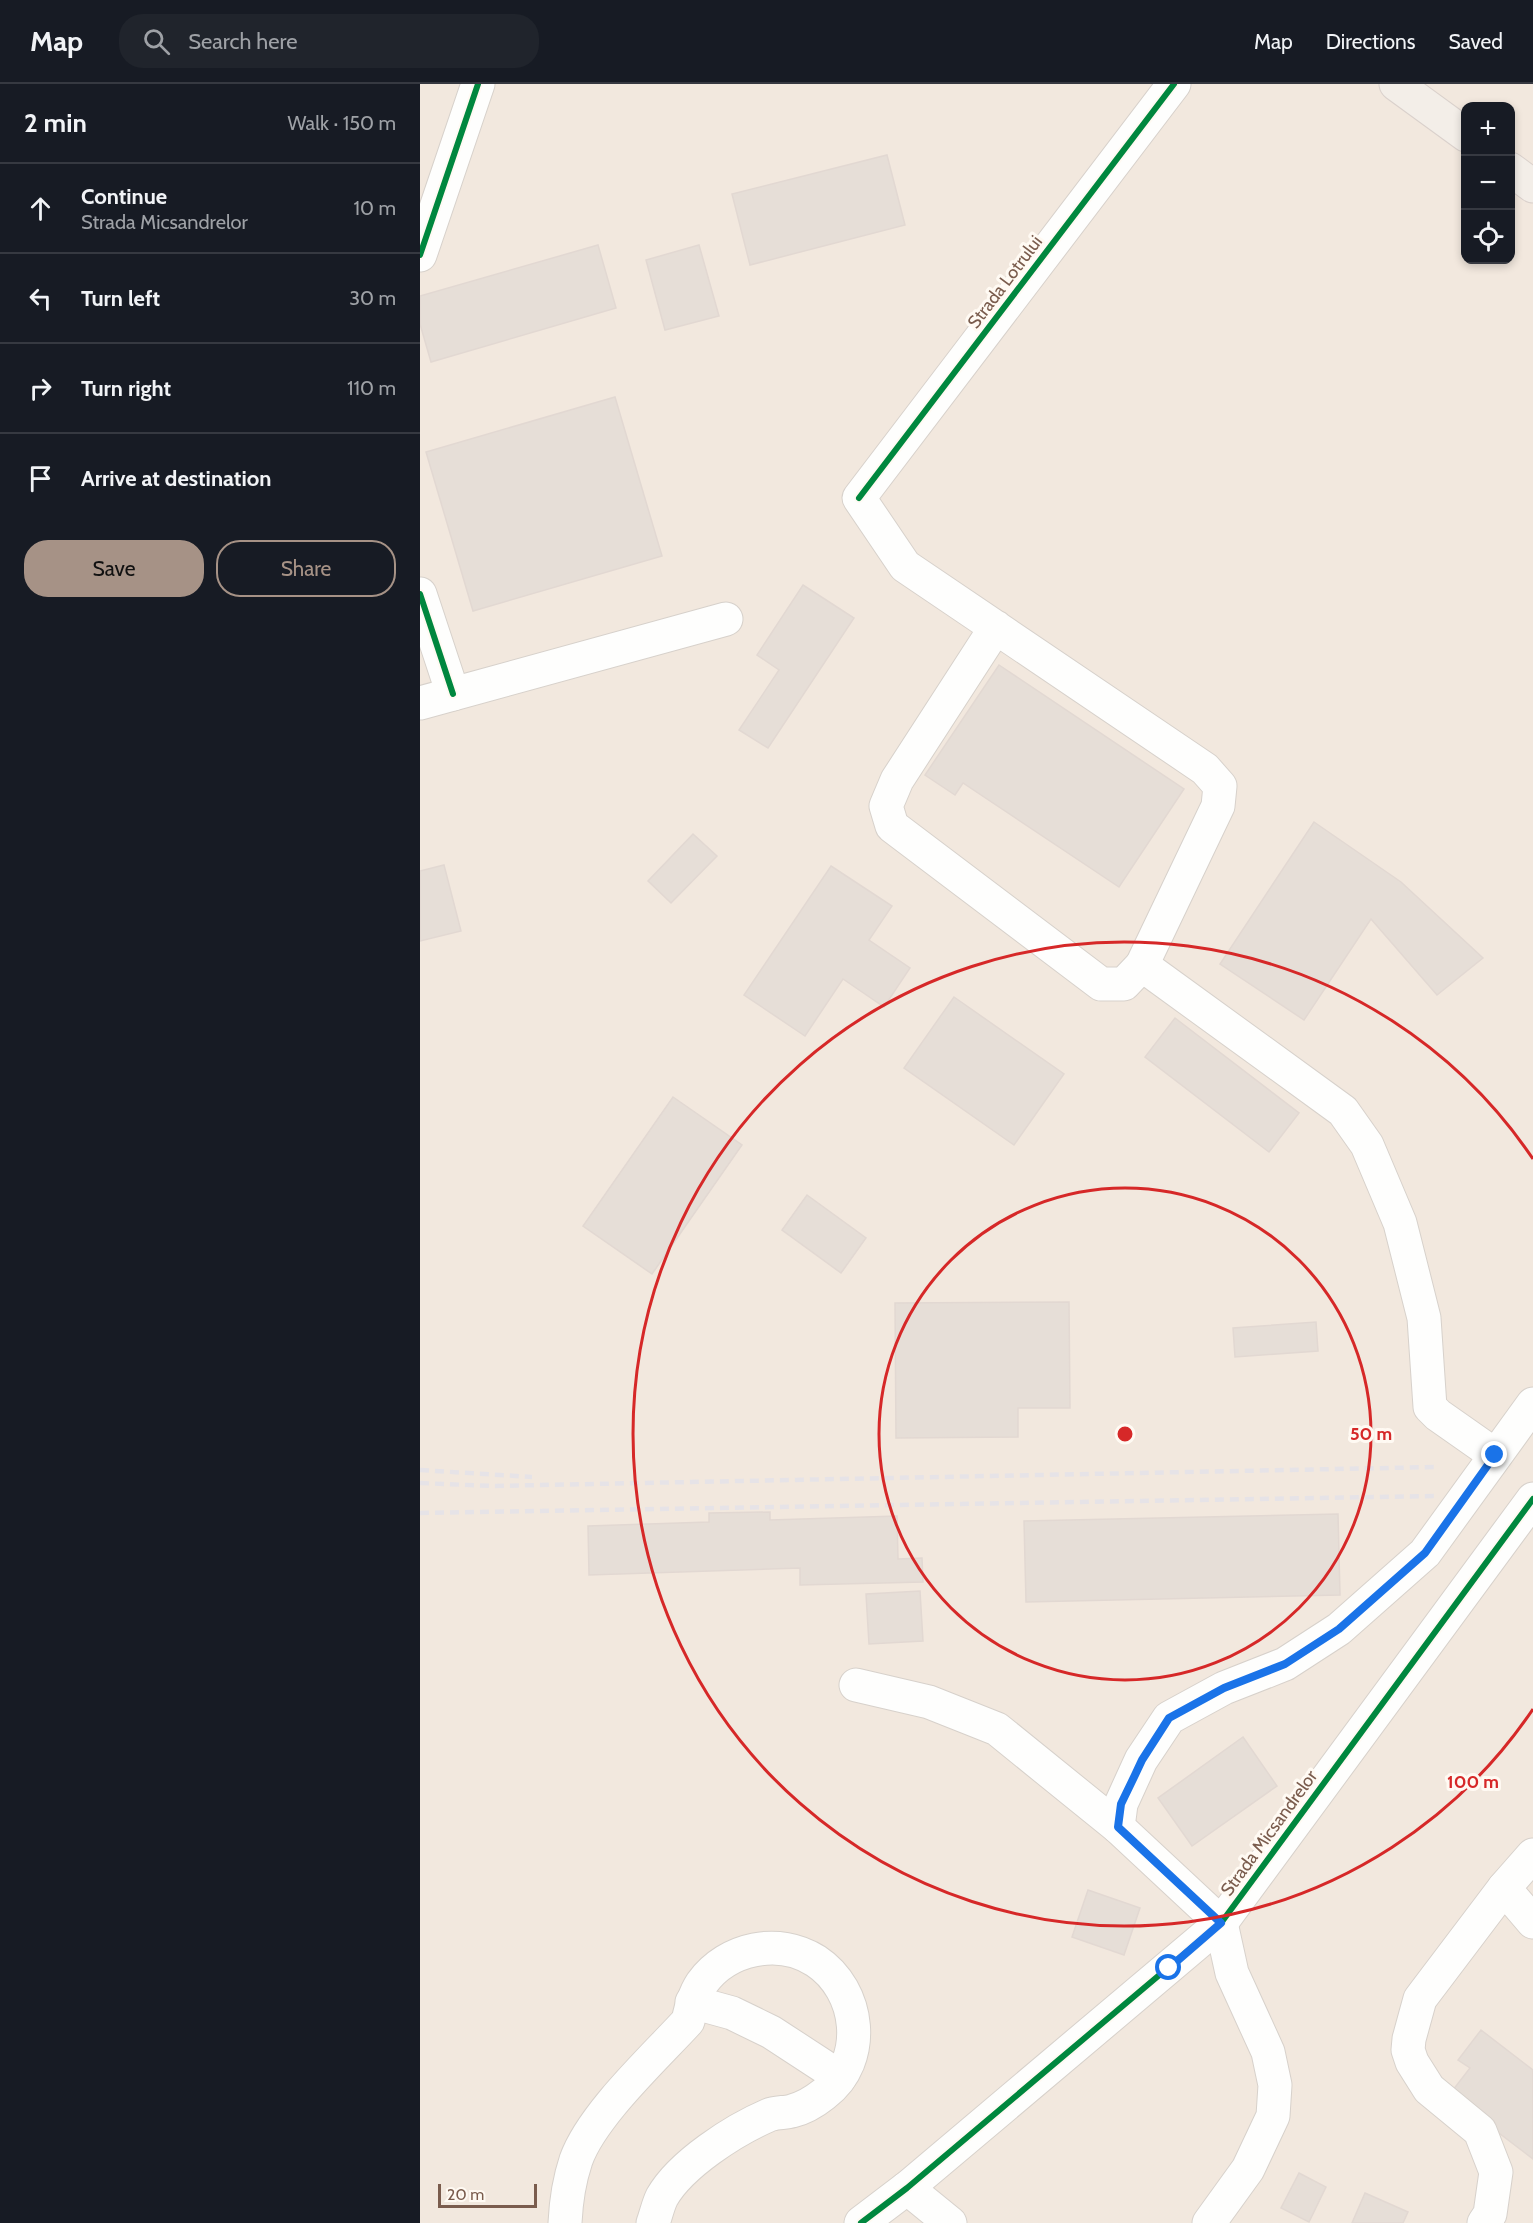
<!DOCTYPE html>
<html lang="en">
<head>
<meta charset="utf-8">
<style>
  body { margin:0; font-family:Cabin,sans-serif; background:#20242c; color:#f1f3f6 }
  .controls { position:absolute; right:18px; top:18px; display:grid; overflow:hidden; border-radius:12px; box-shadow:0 3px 9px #0003 }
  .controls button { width:54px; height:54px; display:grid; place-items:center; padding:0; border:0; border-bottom:2px solid #363941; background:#171b24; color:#f1f3f6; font:30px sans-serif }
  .scale { position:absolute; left:18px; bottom:15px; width:99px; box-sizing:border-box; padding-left:6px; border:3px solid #7a5c4d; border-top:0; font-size:16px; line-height:21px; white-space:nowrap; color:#7a5c4d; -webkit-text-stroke:4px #fffaf3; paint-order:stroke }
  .stop { position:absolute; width:18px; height:18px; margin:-14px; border:4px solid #1a73e8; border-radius:50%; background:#fff }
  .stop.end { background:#1a73e8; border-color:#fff; box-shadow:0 2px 6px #0008 }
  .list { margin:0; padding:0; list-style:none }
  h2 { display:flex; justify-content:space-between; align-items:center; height:78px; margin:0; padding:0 24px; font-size:26px }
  h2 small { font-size:20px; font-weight:400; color:#9ea1a6 }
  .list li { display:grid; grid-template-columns:39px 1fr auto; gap:18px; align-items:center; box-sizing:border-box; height:90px; padding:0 24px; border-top:2px solid #363941 }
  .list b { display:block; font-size:22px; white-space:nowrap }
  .list p { margin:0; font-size:20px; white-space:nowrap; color:#9ea1a6 }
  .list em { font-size:20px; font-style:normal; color:#9ea1a6 }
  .actions { display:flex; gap:12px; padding:18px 24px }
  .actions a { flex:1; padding:14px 0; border:2px solid #a69286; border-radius:24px; text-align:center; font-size:21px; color:#a69286 }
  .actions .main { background:#a69286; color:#111 }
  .icon { flex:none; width:33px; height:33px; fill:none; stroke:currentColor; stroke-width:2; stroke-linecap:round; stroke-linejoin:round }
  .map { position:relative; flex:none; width:1113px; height:2139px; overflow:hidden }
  header { display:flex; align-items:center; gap:36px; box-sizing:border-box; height:84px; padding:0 30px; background:#171b24; border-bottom:2px solid #363941 }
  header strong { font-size:28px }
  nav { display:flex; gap:33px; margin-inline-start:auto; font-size:21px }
  .search { width:420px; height:54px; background:#20242c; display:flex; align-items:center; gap:15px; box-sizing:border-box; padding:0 21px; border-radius:24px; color:#9ea1a6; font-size:22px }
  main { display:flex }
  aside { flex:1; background:#171b24 }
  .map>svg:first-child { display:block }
  .residential { fill:#f2e8de; fill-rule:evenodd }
  .building { fill:#e6ded7; stroke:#e2d8d2; stroke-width:1.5 }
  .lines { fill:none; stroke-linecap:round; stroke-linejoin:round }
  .minor-casing { stroke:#d7d1cb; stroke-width:35 }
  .major-casing { stroke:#dad1cc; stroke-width:35 }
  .minor { stroke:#fefefd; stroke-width:33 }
  .major { stroke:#f3eee8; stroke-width:33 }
  .rail { stroke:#e6e3e7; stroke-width:4.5; stroke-dasharray:9 6; stroke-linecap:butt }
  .cycleway-casing { stroke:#fffaf3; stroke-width:10 }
  .cycleway { stroke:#00873e; stroke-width:6 }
  .route { stroke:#1a73e8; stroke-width:8 }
  .ring { fill:none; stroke:#d62828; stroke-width:3 }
  .labels { text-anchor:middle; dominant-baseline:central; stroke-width:6; stroke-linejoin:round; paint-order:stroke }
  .street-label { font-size:18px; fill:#7a5c4d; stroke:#fffaf3 }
  .centre { fill:#d62828; stroke:#fffaf3; stroke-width:3 }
  .ring-label { font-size:18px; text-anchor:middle; font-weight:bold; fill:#d62828; stroke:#fffaf3; stroke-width:6; stroke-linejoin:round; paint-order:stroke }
</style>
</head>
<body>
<header>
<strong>Map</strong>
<div class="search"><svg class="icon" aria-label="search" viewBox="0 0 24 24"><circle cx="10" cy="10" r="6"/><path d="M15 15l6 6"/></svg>Search here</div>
<nav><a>Map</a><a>Directions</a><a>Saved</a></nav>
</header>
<main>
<aside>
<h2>2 min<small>Walk · 150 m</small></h2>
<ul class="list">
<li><svg class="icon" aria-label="ahead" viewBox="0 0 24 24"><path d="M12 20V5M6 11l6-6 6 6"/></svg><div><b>Continue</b><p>Strada Micsandrelor</p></div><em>10 m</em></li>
<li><svg class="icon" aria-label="left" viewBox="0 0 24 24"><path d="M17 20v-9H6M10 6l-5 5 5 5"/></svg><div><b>Turn left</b></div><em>30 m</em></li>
<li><svg class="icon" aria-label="right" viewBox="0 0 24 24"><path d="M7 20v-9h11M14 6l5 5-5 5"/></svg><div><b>Turn right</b></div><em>110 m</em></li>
<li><svg class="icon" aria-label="arrive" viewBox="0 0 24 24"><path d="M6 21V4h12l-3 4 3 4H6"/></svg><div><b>Arrive at destination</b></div></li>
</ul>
<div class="actions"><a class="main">Save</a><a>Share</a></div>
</aside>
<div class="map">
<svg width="1113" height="2139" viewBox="0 0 1113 2139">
  <rect width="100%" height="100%" fill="#f9f5f0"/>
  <path class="residential" d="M0,0H1113V2139H0ZM1046,22H1090V176H1046Z"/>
  <g class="building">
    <polygon points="467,71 485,141 330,181 312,110"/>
    <polygon points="178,161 196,224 11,278 0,240 0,212"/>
    <polygon points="279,161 299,232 245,246 226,176"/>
    <polygon points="195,313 242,472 53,527 6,368"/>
    <polygon points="383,501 434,534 348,664 319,646 359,586 337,571"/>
    <polygon points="579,581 764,705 699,803 543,699 535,711 505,691"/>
    <polygon points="894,738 981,798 1063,874 1017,911 951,835 884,936 800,880"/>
    <polygon points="273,750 297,772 251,819 228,797"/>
    <polygon points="24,781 41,847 0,857 0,787"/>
    <polygon points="411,782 472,822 449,856 490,884 464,923 423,895 385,952 324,911"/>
    <polygon points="534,913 644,990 594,1061 484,984"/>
    <polygon points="755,934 879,1029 849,1068 725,973"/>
    <polygon points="253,1013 322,1061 232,1190 163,1142"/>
    <polygon points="387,1111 446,1154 421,1189 362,1146"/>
    <polygon points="649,1218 650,1324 598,1324 598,1353 476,1354 475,1219"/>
    <polygon points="896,1238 898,1267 815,1273 813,1244"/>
    <polygon points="350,1428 350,1436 477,1432 478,1475 502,1474 503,1498 380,1501 380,1484 169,1491 168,1442 289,1438 289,1429"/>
    <polygon points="918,1430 920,1511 606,1518 604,1437"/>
    <polygon points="500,1507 503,1557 449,1560 446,1510"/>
    <polygon points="823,1653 857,1702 772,1762 738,1714"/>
    <polygon points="668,1806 720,1824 704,1871 652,1853"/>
    <polygon points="1061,1946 1113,1986 1113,2075 1029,2011 1050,1984 1038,1976"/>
    <polygon points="879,2089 906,2103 889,2138 861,2124"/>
    <polygon points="945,2109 988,2128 983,2139 932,2139"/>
  </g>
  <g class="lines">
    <g class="minor-casing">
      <g id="minor">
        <polyline points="0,171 58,0"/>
        <polyline points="0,510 33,610"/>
        <polyline points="576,543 477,696 466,722 472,742 681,900 704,900 722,881 798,722 800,702 785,685 485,482 439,414 754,0"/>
        <polyline points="0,619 306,535"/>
        <polyline points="722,881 923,1027 947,1061 980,1139 1004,1234 1010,1323 1018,1331 1075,1371"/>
        <polyline points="436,1601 509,1618 577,1645 698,1743"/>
        <polyline points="1084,1804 1113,1838"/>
        <polyline points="272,1918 312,1929 351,1948 420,1993"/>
        <polyline points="487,2104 530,2139"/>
        <path d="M145,2139C146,2117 149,2097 156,2076C172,2031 235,1973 268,1937C271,1924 274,1911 282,1899C307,1864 359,1853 396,1877C440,1906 449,1976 404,2010C394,2018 384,2024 372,2027C365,2029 356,2028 349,2031C314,2046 261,2080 242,2113C238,2121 236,2131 233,2139"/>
        <polyline points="441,2139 487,2104 801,1839 1113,1415"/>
        <polyline points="789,2139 828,2085 853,2032 855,2001 848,1968 812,1889 801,1839 698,1743 701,1720 721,1676 749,1634 804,1604 865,1580 919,1545 1005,1469 1113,1320"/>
        <polyline points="1064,2139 1070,2130 1076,2088 1060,2047 1009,2005 992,1978 988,1966 989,1955 1000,1915 1084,1804 1113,1771"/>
      </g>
    </g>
    <g class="major-casing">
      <g id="major">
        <polyline points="976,0 1046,51"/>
        <polyline points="1090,85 1113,102"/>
      </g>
    </g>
    <use href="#minor" class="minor"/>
    <use href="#major" class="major"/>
    <g class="rail">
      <polyline points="0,1386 112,1393"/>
      <polyline points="0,1399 72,1402 1016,1383"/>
      <polyline points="0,1429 1015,1412"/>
    </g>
    <g class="cycleway-casing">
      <g id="cycleway">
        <polyline points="0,171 58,0"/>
        <polyline points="439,414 754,0"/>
        <polyline points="0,510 33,610"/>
        <polyline points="441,2139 487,2104 801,1839 1113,1415"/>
      </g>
    </g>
    <use href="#cycleway" class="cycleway"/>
  </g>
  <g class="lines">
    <polyline class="route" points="749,1884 801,1839 698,1743 701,1720 715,1691 722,1676 749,1634 804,1604 865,1580 919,1545 1005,1469 1075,1371"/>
  </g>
  <g class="ring">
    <circle cx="705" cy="1350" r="246"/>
    <path d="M1113 1625A492 492 0 1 1 1113 1075"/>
  </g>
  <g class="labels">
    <g class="street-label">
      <text transform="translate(585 198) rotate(-53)">Strada Lotrului</text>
      <text transform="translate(849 1749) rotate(-54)">Strada Micsandrelor</text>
    </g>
  </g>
  <circle cx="705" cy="1350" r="9" class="centre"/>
  <g class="ring-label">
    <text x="951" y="1356">50 m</text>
    <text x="1053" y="1704">100 m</text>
  </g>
</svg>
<div class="controls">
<button>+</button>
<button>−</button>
<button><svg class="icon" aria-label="locate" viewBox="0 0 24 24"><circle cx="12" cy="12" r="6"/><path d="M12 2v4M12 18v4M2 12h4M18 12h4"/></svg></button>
</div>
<div class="scale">20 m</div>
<div class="stop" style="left:749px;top:1884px"></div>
<div class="stop end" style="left:1075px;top:1371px"></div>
</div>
</main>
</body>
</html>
